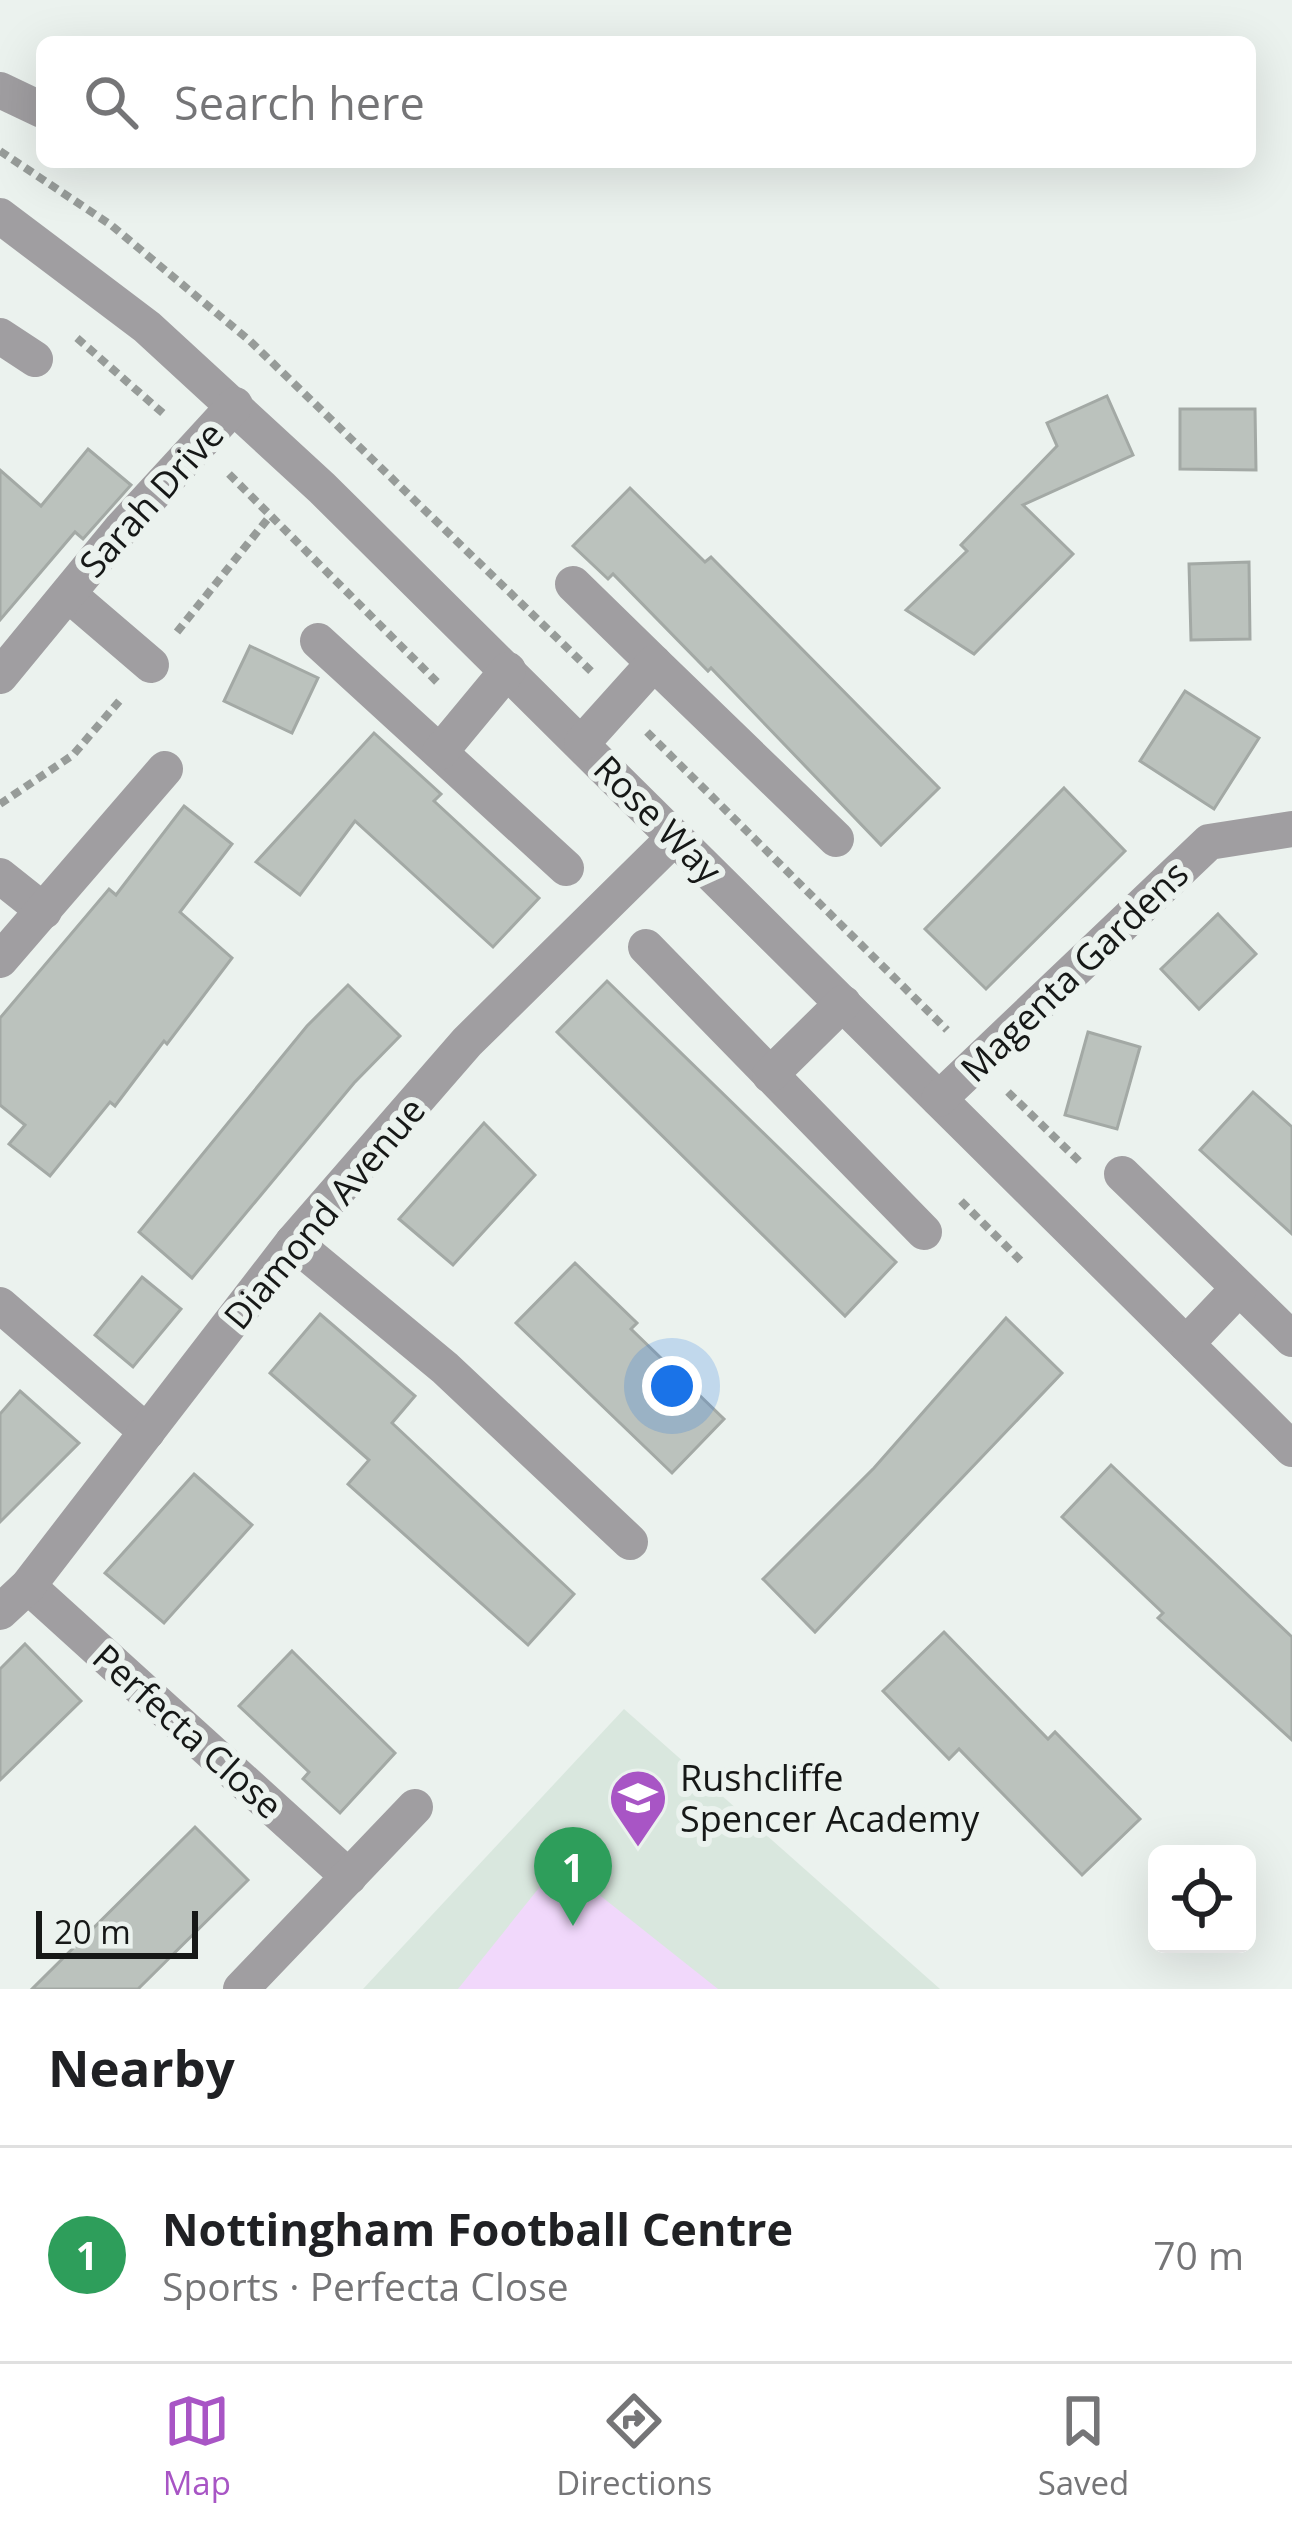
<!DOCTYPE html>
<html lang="en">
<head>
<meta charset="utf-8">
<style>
  body { margin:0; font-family:"Open Sans",sans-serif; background:#f6f6f6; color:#202124 }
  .controls { position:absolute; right:36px; bottom:36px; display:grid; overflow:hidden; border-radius:18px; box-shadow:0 12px 48px #0002 }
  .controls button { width:108px; height:108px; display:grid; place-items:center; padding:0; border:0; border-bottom:3px solid #e0e0e0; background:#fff; color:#202124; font:60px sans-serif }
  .scale { position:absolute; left:36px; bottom:30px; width:162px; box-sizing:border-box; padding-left:12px; border:6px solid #161817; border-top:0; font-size:33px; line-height:42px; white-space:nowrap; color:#161817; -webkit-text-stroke:9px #ebf2ee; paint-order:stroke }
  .you { position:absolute; left:672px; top:1386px; width:42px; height:42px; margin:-30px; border:9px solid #fff; border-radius:50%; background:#1a73e8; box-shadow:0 0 0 18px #1a73e833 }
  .badge { display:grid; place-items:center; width:78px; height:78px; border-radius:50%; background:#a855c5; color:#fff; font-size:39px; font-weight:700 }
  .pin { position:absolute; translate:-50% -99px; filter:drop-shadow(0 3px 6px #0008) }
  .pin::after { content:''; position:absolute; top:63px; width:42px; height:36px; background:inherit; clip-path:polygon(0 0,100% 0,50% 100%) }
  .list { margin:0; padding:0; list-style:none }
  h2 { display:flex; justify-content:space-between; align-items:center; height:156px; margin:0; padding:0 48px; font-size:51px }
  h2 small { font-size:39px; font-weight:400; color:#757577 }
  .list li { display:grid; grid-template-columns:78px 1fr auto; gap:36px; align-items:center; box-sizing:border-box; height:216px; padding:0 48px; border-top:3px solid #e0e0e0 }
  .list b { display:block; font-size:45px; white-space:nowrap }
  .list p { margin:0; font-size:39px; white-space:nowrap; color:#757577 }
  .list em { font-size:39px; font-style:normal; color:#757577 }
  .icon { flex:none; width:66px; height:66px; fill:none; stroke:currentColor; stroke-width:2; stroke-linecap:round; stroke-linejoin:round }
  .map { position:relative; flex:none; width:1292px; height:1989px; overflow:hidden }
  .search { position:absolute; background:#fff; box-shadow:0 12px 48px #0002; left:36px; right:36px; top:36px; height:132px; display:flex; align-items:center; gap:30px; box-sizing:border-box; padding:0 42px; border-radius:18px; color:#757577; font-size:45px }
  .sheet { height:372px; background:#fff }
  nav { display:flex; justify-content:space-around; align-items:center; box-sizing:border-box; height:168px; border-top:3px solid #e0e0e0; background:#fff; font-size:33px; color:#757577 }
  nav a { display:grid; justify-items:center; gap:6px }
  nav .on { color:#a855c5 }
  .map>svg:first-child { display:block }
  .built { fill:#d9e7de }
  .green { fill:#f1d8fb }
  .building { fill:#bbc2bd; stroke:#a3a9a5; stroke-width:3 }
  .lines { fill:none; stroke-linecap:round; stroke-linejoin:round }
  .path { stroke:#979c99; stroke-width:8; stroke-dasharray:9 6; stroke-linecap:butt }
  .minor { stroke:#a09ea1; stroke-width:36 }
  .labels { text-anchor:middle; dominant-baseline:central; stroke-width:12; stroke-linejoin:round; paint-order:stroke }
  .street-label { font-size:36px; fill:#161817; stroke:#ebf2ee }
  .poi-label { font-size:36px; fill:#161817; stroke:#ebf2ee; text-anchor:start }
</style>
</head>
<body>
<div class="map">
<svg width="1292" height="1989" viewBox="0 0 1292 1989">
  <rect width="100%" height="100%" fill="#ebf2ee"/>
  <polygon class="built" points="624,1709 940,1989 363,1989"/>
  <polygon class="green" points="559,1863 718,1989 458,1989"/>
  <g class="building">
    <polygon points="1107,396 1133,455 1023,505 1073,554 974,654 906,610 967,551 961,545 1057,446 1047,423"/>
    <polygon points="1180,409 1255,409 1256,470 1180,469"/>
    <polygon points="88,449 131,485 83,539 75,532 0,620 0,470 41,506"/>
    <polygon points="630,488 705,562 711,557 939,788 881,845 711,668 708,671 613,574 608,579 573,546"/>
    <polygon points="1249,562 1250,639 1191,640 1189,564"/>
    <polygon points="250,646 318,678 292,733 224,701"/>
    <polygon points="1185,691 1259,738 1214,809 1140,761"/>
    <polygon points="374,733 441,794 434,801 539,898 493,947 355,821 300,895 256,862"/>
    <polygon points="1064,788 1125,851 986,989 925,929"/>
    <polygon points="184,806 232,844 180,912 232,958 167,1044 164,1041 115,1106 110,1102 50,1176 9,1144 25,1125 0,1105 0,1018 109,889 116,895"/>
    <polygon points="1218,914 1256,954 1199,1009 1161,969"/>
    <polygon points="607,981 896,1262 845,1316 557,1032"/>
    <polygon points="348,985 400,1036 354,1083 192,1278 139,1232 307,1026"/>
    <polygon points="1088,1032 1140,1047 1117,1129 1065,1115"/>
    <polygon points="1253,1092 1292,1127 1292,1234 1200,1150"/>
    <polygon points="484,1123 535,1175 453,1265 399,1219"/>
    <polygon points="575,1263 637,1323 631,1329 724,1419 672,1473 516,1323"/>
    <polygon points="142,1277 181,1309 133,1367 95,1335"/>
    <polygon points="320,1314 415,1396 392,1423 574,1594 528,1645 348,1484 369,1460 270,1373"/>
    <polygon points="1006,1318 1062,1373 815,1632 763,1579 874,1468"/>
    <polygon points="20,1391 79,1443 0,1522 0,1414"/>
    <polygon points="1111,1465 1292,1637 1292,1740 1158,1618 1163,1613 1062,1517"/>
    <polygon points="194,1474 252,1525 164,1623 105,1573"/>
    <polygon points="944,1632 1048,1739 1055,1732 1140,1819 1082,1875 959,1749 949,1759 883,1691"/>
    <polygon points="25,1644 81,1701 0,1780 0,1669"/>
    <polygon points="292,1651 395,1753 340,1813 303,1779 309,1772 239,1706"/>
    <polygon points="195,1827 248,1880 138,1989 32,1989"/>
  </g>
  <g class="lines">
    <g class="path">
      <polyline points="0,151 111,225 250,341 592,672"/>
      <polyline points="77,338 165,415"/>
      <polyline points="229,474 439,684"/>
      <polyline points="177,632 270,516"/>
      <polyline points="647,732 947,1030"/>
      <polyline points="0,804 73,755 121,699"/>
      <polyline points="1008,1092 1079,1161"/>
      <polyline points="961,1201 1024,1264"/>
    </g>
    <g class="minor">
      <polyline points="0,90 42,110"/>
      <polyline points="0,216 147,327 322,488 1292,1449"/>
      <polyline points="0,336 35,359"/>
      <polyline points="573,584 654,663"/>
      <polyline points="68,594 151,665"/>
      <polyline points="318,641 566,868"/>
      <polyline points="0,676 121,529 235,405"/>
      <polyline points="582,743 654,663 836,839"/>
      <polyline points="440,752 508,670"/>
      <polyline points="0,876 44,911"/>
      <polyline points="646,947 924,1232"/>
      <polyline points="0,960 165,769"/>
      <polyline points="770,1075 843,1003"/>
      <polyline points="939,1099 1209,842 1292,829"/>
      <polyline points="1122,1174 1292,1339"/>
      <polyline points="293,1242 445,1368 630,1542"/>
      <polyline points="0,1305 147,1432"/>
      <polyline points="1186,1344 1239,1288"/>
      <polyline points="28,1586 349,1877"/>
      <polyline points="0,1612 28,1586 293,1242 467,1042 675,837"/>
      <polyline points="241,1989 415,1807"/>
    </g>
  </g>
  <defs>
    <g id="school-pin" transform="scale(3)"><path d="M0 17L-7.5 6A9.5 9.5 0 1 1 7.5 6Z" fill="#a855c5" stroke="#ebf2ee"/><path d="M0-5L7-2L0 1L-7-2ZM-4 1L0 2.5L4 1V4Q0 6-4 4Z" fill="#fff"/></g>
  </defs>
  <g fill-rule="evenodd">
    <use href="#school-pin" x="638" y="1798"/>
  </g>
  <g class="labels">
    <g class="street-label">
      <text transform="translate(151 499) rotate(-48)">Sarah Drive</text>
      <text transform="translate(658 819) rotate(45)">Rose Way</text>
      <text transform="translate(1074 971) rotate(-44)">Magenta Gardens</text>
      <text transform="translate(324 1213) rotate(-50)">Diamond Avenue</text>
      <text transform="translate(188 1731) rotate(42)">Perfecta Close</text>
    </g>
    <g class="poi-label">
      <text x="680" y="1777">Rushcliffe<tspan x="680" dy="41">Spencer Academy</tspan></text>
    </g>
  </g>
</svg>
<div class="controls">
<button><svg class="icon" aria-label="locate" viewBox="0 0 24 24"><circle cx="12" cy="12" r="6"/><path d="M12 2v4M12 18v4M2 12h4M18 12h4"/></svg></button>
</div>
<div class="scale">20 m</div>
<div class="you"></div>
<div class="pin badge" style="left:573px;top:1926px;background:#2e9e5b">1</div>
<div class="search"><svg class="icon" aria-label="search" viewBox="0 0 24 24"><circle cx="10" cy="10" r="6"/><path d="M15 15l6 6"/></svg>Search here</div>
</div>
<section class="sheet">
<h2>Nearby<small></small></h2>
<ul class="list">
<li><span class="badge" style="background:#2e9e5b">1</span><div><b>Nottingham Football Centre</b><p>Sports · Perfecta Close</p></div><em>70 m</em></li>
</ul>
</section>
<nav>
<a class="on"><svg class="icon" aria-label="map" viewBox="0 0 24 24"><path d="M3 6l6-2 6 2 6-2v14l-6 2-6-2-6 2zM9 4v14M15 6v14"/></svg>Map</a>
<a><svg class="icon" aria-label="directions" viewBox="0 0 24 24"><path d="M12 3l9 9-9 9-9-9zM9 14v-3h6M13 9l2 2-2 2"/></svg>Directions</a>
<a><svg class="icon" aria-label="saved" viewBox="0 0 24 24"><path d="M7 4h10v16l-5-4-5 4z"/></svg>Saved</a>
</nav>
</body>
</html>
